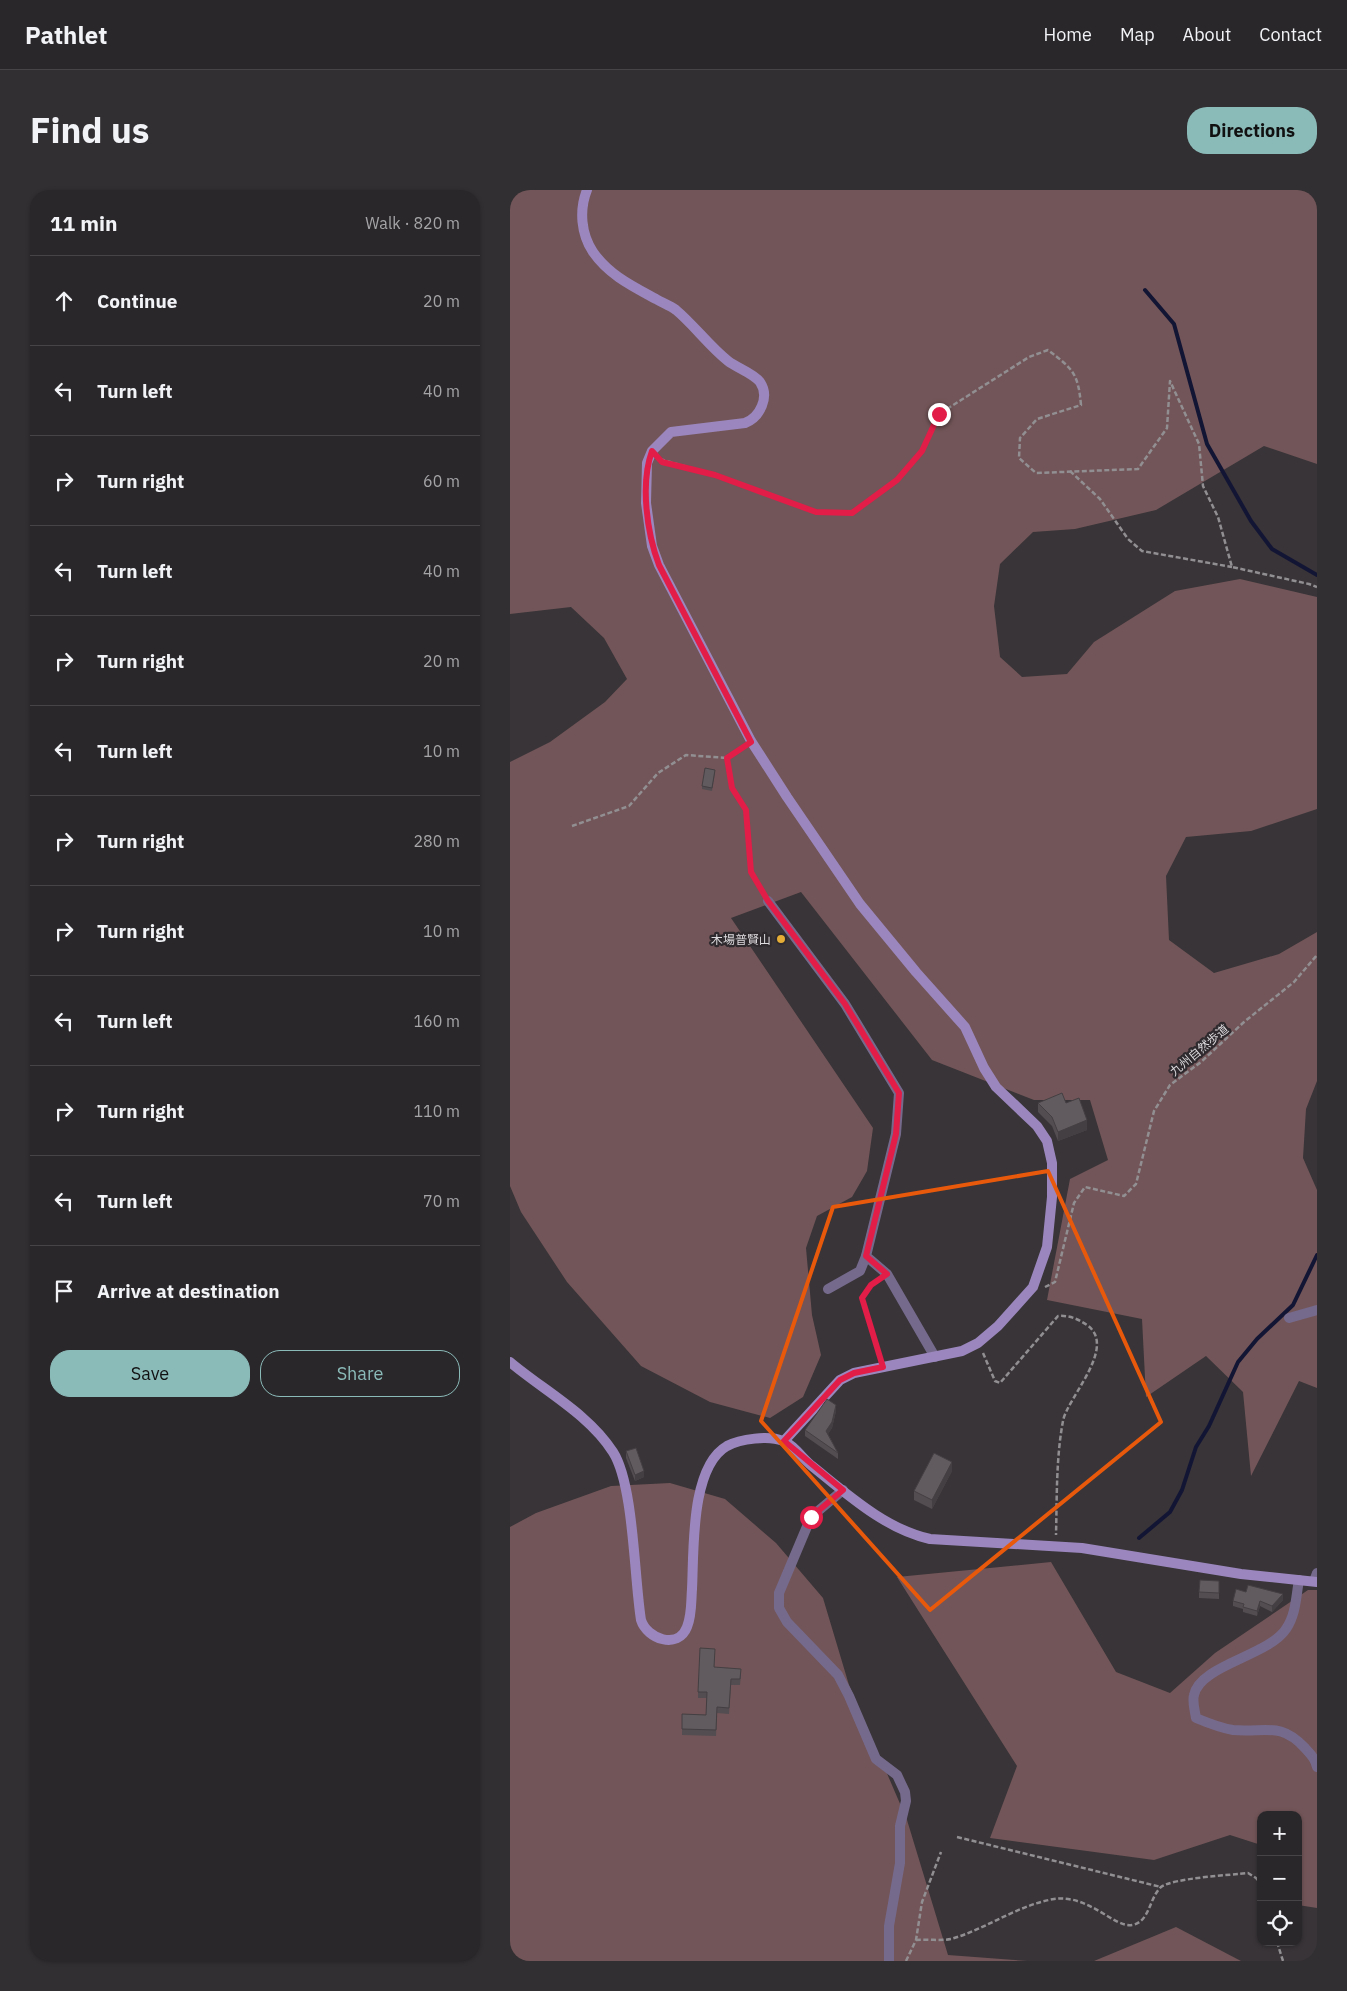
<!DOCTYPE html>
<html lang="en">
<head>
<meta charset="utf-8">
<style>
  body { margin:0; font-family:"IBM Plex Sans","Noto Sans JP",sans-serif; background:#322f32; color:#f1f3f6 }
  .controls { position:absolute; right:15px; bottom:15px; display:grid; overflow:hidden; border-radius:10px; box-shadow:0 1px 4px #0004 }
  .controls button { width:45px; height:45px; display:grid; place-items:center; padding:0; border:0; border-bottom:1px solid #464447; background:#2a272a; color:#f1f3f6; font:25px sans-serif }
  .stop { position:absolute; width:15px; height:15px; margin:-11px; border:4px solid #e11d48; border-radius:50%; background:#fff }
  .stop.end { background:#e11d48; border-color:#fff; box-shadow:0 1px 5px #0008 }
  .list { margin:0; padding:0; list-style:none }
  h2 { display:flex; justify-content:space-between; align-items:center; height:65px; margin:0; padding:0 20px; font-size:21px }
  h2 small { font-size:16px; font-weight:400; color:#a5a5a8 }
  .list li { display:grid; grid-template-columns:32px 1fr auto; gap:15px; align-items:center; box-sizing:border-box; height:90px; padding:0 20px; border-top:1px solid #464447 }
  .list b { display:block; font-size:19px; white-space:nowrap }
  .list em { font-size:16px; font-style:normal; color:#a5a5a8 }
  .actions { display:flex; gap:10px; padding:15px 20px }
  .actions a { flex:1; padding:11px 0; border:1px solid #8bbbb9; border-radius:20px; text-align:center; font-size:18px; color:#8bbbb9 }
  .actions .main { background:#8bbbb9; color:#111 }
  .icon { flex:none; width:28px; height:28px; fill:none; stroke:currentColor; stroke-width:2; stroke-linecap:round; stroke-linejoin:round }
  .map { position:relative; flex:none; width:807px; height:1771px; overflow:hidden; border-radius:20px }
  header { display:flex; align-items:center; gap:30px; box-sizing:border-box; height:70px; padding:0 25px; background:#2a272a; border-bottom:1px solid #464447 }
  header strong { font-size:24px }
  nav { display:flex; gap:28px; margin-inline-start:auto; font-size:18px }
  .intro { display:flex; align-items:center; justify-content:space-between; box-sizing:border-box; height:120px; padding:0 30px }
  h1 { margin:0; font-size:35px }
  .button { padding:12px 22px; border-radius:20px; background:#8bbbb9; color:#111; font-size:18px; font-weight:700 }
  main { display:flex; gap:30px; padding:0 30px }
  aside { flex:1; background:#2a272a; border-radius:20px; box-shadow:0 1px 4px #0004 }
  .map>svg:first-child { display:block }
  .green { fill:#725558 }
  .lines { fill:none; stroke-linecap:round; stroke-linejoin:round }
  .stream { stroke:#131534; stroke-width:4 }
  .path { stroke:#928f92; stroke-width:2.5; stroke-dasharray:5 2.5; stroke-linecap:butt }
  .street { stroke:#766a8c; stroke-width:10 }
  .secondary { stroke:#9b87bd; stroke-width:10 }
  .wall { fill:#534d51 }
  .shaded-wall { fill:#443f42 }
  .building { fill:#615a5e; stroke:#443f42 }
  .route { stroke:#e11d48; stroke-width:6 }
  .marked { fill:none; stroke:#e8590c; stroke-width:4; stroke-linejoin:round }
  .poi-dot { fill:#e5ad35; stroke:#2e2a2e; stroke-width:2 }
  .labels { text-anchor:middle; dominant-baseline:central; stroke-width:4.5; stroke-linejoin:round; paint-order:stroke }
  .poi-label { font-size:12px; fill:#dfdcdf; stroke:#2e2a2e; text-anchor:end }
  .street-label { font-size:12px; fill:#dfdcdf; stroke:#2e2a2e }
</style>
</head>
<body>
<header>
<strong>Pathlet</strong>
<nav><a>Home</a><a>Map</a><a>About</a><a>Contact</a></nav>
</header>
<div class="intro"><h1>Find us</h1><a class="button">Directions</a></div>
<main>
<aside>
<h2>11 min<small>Walk · 820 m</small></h2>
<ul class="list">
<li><svg class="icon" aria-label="ahead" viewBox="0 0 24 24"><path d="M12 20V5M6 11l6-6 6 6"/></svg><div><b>Continue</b></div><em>20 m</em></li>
<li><svg class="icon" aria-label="left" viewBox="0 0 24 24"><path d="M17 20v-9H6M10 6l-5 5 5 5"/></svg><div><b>Turn left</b></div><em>40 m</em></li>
<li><svg class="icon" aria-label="right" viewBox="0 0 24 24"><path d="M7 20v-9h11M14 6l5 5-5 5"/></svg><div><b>Turn right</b></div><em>60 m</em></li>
<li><svg class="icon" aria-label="left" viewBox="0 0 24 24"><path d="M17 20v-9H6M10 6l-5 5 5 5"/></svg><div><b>Turn left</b></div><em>40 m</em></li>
<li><svg class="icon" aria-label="right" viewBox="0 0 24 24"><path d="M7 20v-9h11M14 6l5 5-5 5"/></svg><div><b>Turn right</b></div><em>20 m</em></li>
<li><svg class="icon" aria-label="left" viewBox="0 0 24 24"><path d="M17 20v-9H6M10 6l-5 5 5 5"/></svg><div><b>Turn left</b></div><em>10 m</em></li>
<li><svg class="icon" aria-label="right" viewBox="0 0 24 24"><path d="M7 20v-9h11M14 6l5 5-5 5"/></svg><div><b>Turn right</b></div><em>280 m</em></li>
<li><svg class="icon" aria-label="right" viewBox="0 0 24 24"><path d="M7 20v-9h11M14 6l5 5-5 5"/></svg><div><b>Turn right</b></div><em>10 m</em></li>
<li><svg class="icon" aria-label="left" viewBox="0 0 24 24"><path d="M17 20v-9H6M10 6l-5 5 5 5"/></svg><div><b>Turn left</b></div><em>160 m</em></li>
<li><svg class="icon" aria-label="right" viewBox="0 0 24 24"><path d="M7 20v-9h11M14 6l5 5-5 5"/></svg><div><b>Turn right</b></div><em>110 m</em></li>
<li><svg class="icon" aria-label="left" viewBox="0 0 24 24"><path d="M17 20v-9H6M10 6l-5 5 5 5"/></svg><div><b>Turn left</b></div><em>70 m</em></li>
<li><svg class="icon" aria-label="arrive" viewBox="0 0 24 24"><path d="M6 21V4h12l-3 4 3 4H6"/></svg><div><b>Arrive at destination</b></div></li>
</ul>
<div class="actions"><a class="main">Save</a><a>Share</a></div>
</aside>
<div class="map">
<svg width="807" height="1771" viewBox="0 0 807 1771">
  <rect width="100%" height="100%" fill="#383438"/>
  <g class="green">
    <polygon points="0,0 807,0 807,274 754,256 646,320 565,339 523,342 490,374 484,416 490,467 512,487 557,484 584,452 665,401 730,389 807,407 807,619 741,641 676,647 656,686 659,750 704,783 769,764 807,742 807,891 796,919 793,968 807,1000 807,1198 789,1191 741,1286 733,1202 696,1166 636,1207 632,1129 537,1110 560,989 598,970 580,910 524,910 422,870 291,702 221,728 363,938 357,981 342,1007 307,1026 296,1058 302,1125 311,1165 293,1207 260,1228 200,1212 131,1176 57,1092 11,1022 0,996 0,572 40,552 95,512 117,489 94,448 61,417 0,424"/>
    <polygon points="160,1293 215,1309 266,1353 313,1408 339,1495 397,1630 438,1765 517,1771 0,1771 0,1337 26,1323 101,1296"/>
    <polygon points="541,1372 606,1482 660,1503 705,1463 798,1400 807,1400 807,1718 788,1715 788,1625 751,1625 751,1655 720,1645 644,1670 480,1648 507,1576 387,1387"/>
    <polygon points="666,1737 731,1771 584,1771"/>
  </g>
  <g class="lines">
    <g class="stream">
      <polyline points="635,100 664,134 697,254 741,331 762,359 807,385"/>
      <polyline points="629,1348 660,1322 672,1300 686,1257 699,1236 728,1172 747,1149 783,1115 807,1065"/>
    </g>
    <g class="path">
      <path d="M150,269L205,285L307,322L342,323L387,290L412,261L429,224L519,167L538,160C563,179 568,183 571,215L527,229L510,248L509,268L526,283L628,279L657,238L660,191L689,254L693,296L708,327L722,377L799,394L807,397"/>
      <polyline points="560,281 590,309 618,349 632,361 722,377"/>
      <polyline points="217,568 222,598 236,619 241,682 252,701"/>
      <polyline points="62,636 119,616 148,583 176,565 217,568 233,557"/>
      <polyline points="367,1091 361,1095 352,1108 370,1166"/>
      <polyline points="535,1097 545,1092 564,1013 575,997 614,1006 626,994 644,921 660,895 691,872 734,832 784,792 807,765"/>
      <path d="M473,1163L485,1191L490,1193L548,1126C559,1125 568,1129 577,1135C608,1157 557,1208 553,1231C546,1268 547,1307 546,1345"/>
      <polyline points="447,1647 651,1697"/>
      <path d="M406,1750C417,1749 430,1751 441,1749C476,1739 508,1715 544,1709C579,1704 604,1738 622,1735C640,1732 639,1708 651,1697C663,1688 721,1685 738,1683L746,1688L751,1694"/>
      <polyline points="767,1752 773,1771"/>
      <polyline points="396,1771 406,1750 412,1712 431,1662"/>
    </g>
    <g class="street">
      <polyline points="258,711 335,814 389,903 386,944 356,1066 377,1084 425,1167"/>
      <polyline points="318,1099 350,1081 356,1066"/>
      <polyline points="779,1128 807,1120"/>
      <polyline points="333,1300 301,1327 269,1403 269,1418 277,1432 328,1485 339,1506 366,1569 387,1585 395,1602 396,1611 390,1636 390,1673 379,1736 379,1771"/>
      <path d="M789,1390C786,1406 786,1425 776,1439C758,1466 690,1475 684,1505C682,1512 685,1521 686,1528C698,1533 710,1538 723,1540C755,1543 770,1531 795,1558C801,1565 805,1568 807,1577"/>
      <polyline points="804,1391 807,1383"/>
    </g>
    <g class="secondary">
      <path d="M77,0C69,20 71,44 83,62C99,85 122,96 146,109C153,113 161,116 166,120C185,136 199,156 218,171C227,178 243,183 250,192C260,207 250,227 235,233L161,242L142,261L137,273L136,313L142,356L149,375L241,551L277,607L350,714L406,782L455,837L474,878L486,897L527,936L537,951L542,973V1007L537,1057L523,1097L488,1136L468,1153L452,1161L344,1183L330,1190L274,1251"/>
      <path d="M0,1172C33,1200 79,1224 103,1262C124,1295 124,1387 131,1430C137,1449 168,1460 177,1437C182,1425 181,1411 182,1399C184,1362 180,1277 217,1256C230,1249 259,1245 273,1251C283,1254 293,1269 302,1276C337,1304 375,1339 420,1349L572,1358L731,1384L807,1392"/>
    </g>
  </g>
  <g class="wall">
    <polygon points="205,583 202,601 192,599 192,596"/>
    <polygon points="528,913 577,940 548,951 542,936 528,922"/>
    <polygon points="326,1221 322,1238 318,1244 328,1263 328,1269 295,1246 295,1240"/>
    <polygon points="116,1261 134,1287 125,1291 116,1268"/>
    <polygon points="442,1281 422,1319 404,1310 404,1301"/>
    <polygon points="709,1391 709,1409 689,1408 689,1402"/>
    <polygon points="736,1402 773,1410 762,1422 750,1416 747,1426 733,1422 733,1419 723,1416 723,1411"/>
    <polygon points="205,1465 204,1477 231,1485 230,1495 221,1495 219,1524 207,1523 206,1546 172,1545 172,1524 196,1525 197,1508 188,1508 188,1502"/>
  </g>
  <g class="shaded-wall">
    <polygon points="577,930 577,940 548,951 548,942"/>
    <polygon points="326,1215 326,1221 322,1238 316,1247 316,1241"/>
    <polygon points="442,1272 442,1281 422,1319 422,1310"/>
    <polygon points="134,1281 134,1287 125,1291 125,1285"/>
    <polygon points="773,1404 773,1410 762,1422 762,1416"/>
    <polygon points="750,1411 750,1416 747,1426 747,1421"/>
  </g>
  <g class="building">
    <polygon points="195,578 205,580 202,598 192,596"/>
    <polygon points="552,903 556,913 569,908 577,930 548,942 542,927 528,913"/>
    <polygon points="317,1209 326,1215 322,1232 316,1241 328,1263 295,1240"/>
    <polygon points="126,1258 134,1281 125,1285 116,1261"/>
    <polygon points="424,1263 442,1272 422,1310 404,1301"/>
    <polygon points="690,1390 709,1391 709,1403 689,1402"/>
    <polygon points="738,1395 773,1404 762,1416 750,1411 747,1421 733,1417 734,1414 723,1411 726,1399 736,1402"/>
    <polygon points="190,1458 205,1459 204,1477 231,1479 230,1489 221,1489 219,1518 207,1517 206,1540 172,1539 172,1524 196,1525 197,1502 188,1502"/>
  </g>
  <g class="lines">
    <path class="route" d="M301,1327L333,1300L274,1251L330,1190L344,1183L373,1177L352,1108L361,1095L377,1084L356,1066L386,944L389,903L335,814L258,711L241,682L236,620L222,598L217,568L241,552L149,375C137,343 130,294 142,261L152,272L205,285L306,322L342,323L387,290L412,261L429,224"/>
  </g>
  <path class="marked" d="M538,981L651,1232L420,1420L251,1231L323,1017Z"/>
  <circle class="poi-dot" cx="271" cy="749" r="5"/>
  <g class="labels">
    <g class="poi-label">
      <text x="261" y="749">木場普賢山</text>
    </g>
    <g class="street-label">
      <text transform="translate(689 860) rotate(-40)">九州自然歩道</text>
    </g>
  </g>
</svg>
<div class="controls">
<button>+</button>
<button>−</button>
<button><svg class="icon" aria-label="locate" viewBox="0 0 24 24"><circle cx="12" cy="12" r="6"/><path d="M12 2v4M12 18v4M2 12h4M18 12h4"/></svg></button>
</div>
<div class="stop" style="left:301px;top:1327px"></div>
<div class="stop end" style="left:429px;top:224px"></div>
</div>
</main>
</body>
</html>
